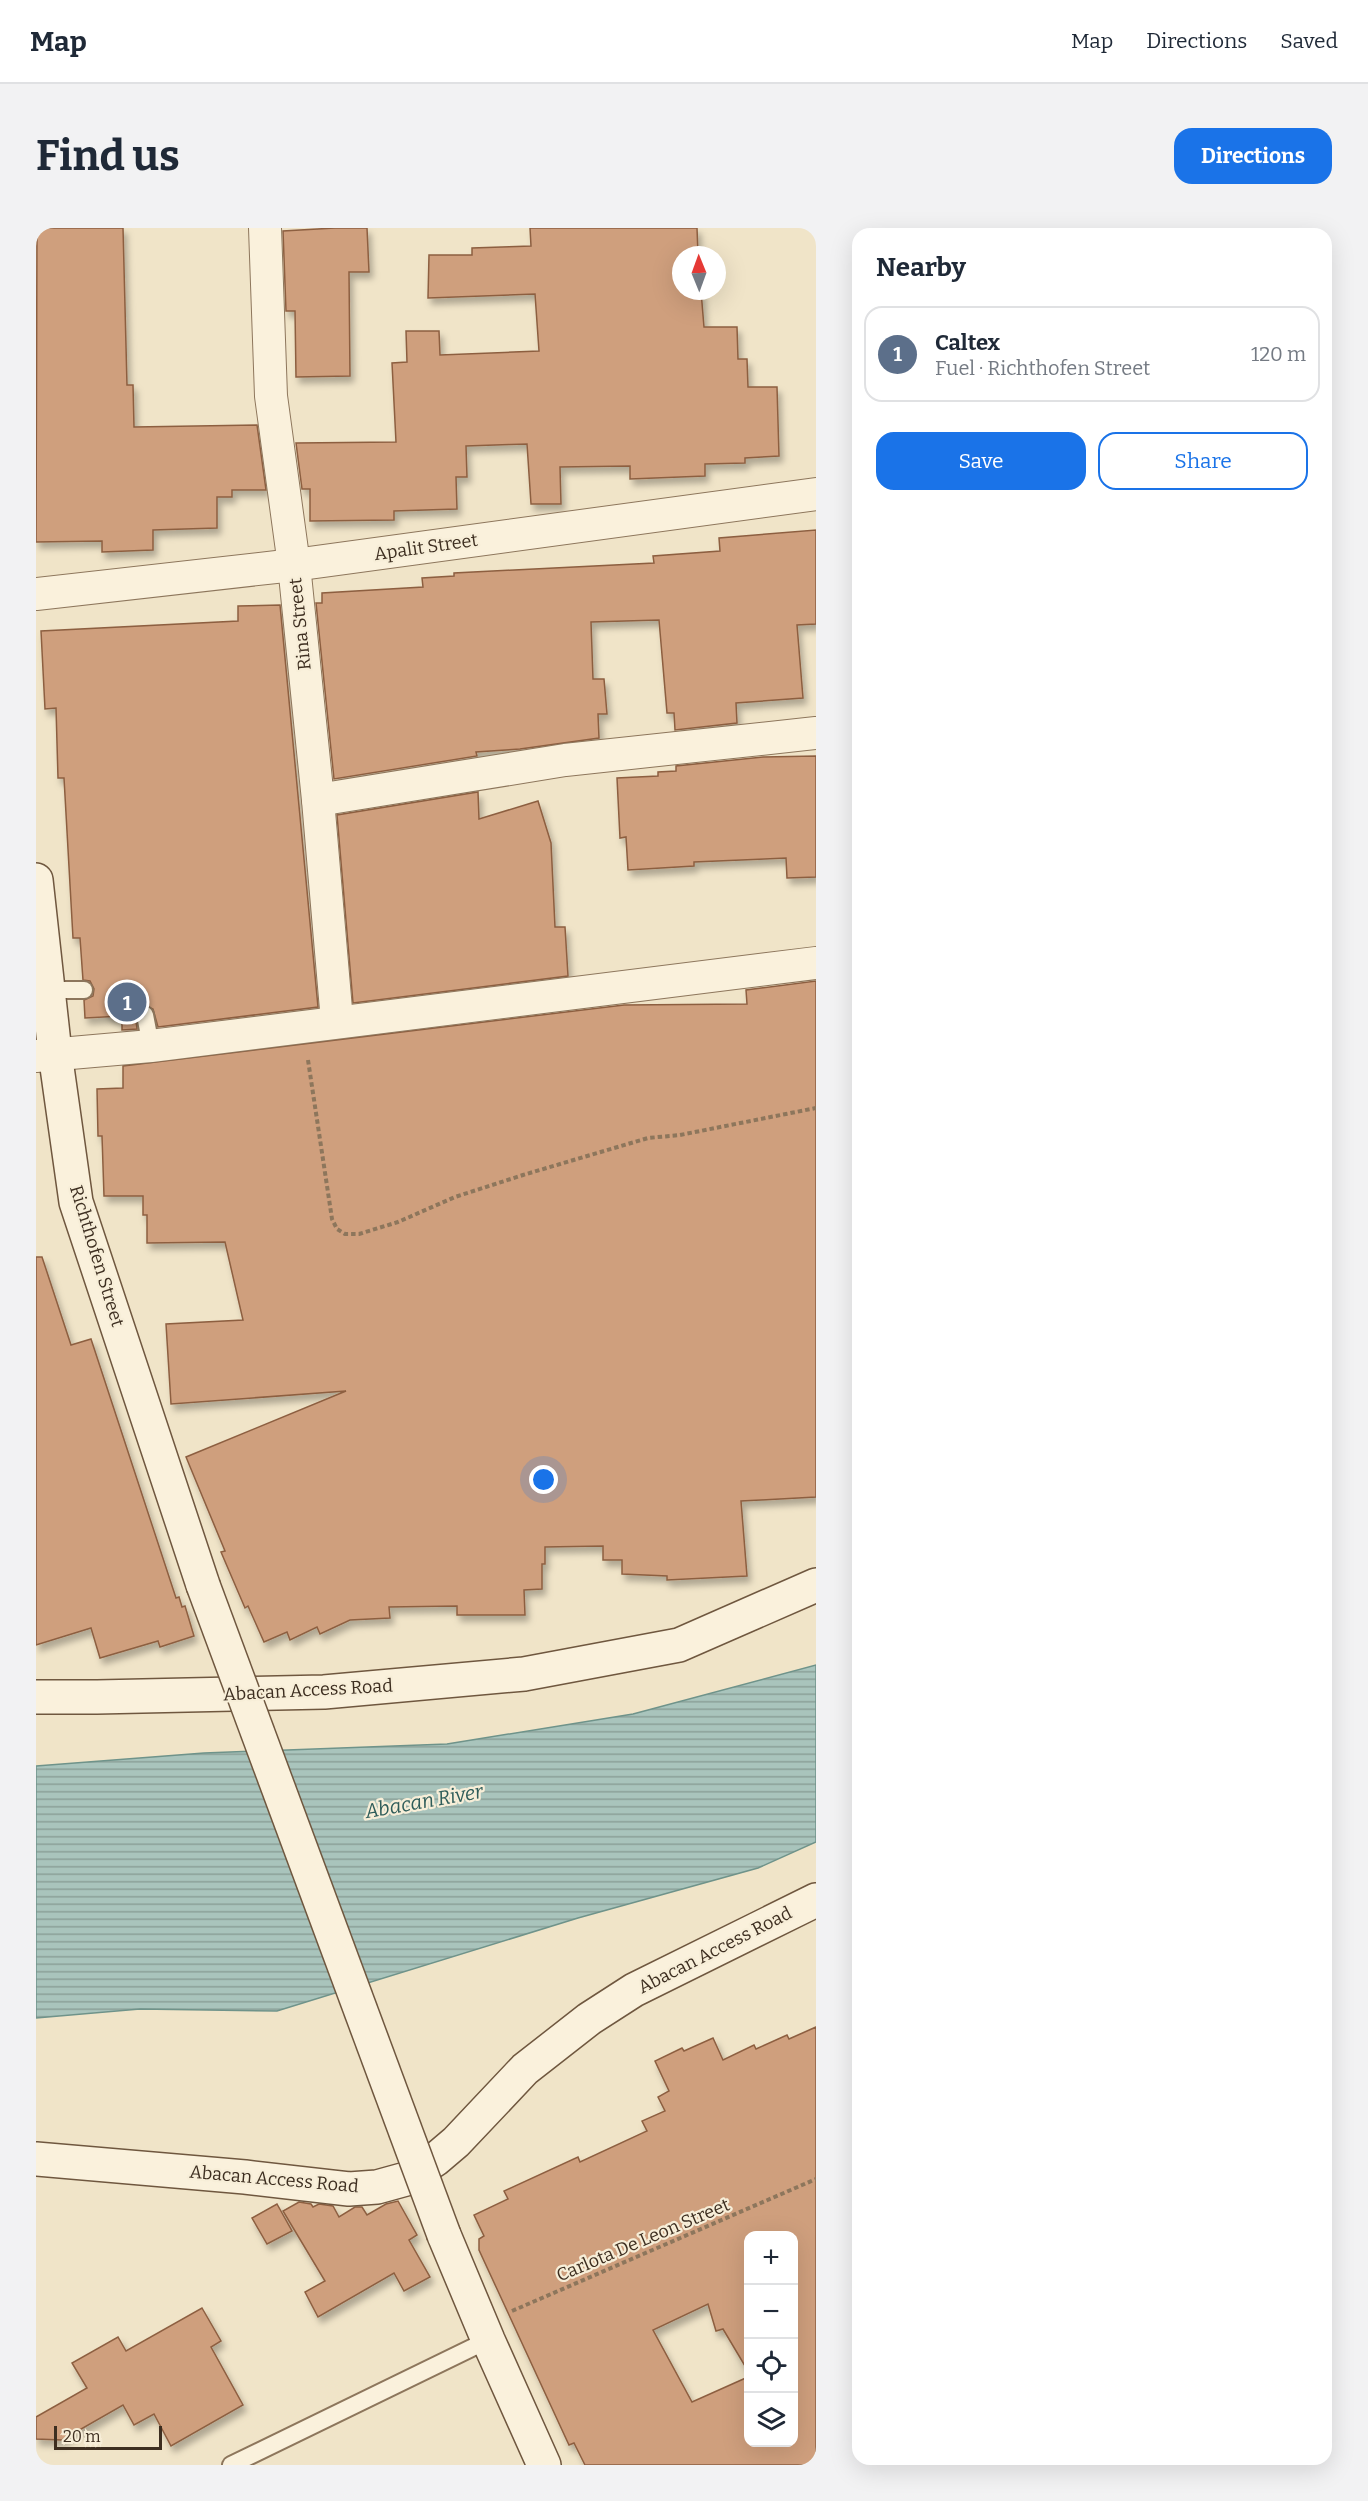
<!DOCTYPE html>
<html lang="en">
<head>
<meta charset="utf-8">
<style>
  body { margin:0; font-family:Bitter,serif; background:#f2f2f3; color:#1f2937 }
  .controls { position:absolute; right:18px; bottom:18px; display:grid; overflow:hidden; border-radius:12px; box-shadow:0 6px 24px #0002 }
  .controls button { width:54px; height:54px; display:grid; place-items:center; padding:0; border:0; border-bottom:2px solid #e0e1e3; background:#fff; color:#1f2937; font:30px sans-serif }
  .compass { position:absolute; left:636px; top:18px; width:54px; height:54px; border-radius:50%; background:#fff; box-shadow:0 6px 24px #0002; rotate:359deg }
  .scale { position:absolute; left:18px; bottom:15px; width:108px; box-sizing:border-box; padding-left:6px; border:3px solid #3d2e20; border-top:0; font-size:16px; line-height:21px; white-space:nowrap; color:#3d2e20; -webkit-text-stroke:4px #f7eed8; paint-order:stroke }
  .you { position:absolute; left:508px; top:1252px; width:21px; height:21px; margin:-15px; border:4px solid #fff; border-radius:50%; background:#1a73e8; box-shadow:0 0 0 9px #1a73e833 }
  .badge { display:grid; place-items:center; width:39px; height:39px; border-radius:50%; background:#1a73e8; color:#fff; font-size:20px; font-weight:700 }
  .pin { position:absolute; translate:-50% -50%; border:3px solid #fff; box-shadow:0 2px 6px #0006 }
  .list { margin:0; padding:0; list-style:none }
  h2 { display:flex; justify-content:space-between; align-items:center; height:78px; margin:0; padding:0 24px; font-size:26px }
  h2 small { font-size:20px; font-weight:400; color:#747a83 }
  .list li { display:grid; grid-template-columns:39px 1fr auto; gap:18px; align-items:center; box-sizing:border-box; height:96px; margin:0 12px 12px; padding:0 12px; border:2px solid #e0e1e3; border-radius:18px }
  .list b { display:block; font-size:22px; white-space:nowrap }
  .list p { margin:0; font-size:20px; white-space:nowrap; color:#747a83 }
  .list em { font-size:20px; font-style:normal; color:#747a83 }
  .actions { display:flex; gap:12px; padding:18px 24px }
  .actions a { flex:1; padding:14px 0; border:2px solid #1a73e8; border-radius:18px; text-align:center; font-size:21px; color:#1a73e8 }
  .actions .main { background:#1a73e8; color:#fff }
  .icon { flex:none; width:33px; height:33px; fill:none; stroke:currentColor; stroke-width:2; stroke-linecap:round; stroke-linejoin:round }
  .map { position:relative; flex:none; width:780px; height:2237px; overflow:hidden; border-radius:18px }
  header { display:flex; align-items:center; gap:36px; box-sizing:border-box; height:84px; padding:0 30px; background:#fff; border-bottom:2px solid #e0e1e3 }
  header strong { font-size:28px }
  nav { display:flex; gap:33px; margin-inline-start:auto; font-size:21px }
  .intro { display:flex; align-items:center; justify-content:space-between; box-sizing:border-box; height:144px; padding:0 36px }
  h1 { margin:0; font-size:42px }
  .button { padding:15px 27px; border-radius:18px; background:#1a73e8; color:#fff; font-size:21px; font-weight:700 }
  main { display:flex; gap:36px; padding:0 36px }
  aside { flex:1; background:#fff; border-radius:18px; box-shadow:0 6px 24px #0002 }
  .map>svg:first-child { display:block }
  .water { fill:url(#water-rules); stroke:#6f938a; stroke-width:1.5 }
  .building { fill:#cf9f7d; stroke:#8d5f41; stroke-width:1.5; fill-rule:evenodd; filter:url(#shadow) }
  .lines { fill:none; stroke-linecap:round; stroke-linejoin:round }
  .lane-casing { stroke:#8d765c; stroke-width:20 }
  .street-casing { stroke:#8d765c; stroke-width:34 }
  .secondary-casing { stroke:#6f573f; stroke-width:36 }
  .path { stroke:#8d765c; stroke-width:4; stroke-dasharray:4.5 3; stroke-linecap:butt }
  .lane { stroke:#faf1dc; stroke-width:16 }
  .street { stroke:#faf1dc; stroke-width:32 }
  .secondary { stroke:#faf1dc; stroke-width:33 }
  .secondary-bridge-casing { stroke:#6f573f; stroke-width:36; stroke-linecap:butt }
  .secondary-bridge { stroke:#faf1dc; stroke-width:33 }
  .labels { text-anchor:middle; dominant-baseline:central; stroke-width:4.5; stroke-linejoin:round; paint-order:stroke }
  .street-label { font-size:18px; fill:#3d2e20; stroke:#f7eed8 }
  .water-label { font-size:20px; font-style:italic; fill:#2f5d5a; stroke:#f7eed8 }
</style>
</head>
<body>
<header>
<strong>Map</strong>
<nav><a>Map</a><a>Directions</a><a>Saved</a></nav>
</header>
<div class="intro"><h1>Find us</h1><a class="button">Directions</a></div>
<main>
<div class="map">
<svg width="780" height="2237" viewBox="0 0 780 2237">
  <defs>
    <pattern id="water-rules" width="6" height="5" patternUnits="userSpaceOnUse" patternTransform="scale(1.5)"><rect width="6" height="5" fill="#a9c4bc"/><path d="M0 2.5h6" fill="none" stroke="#8ba098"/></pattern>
    <filter id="shadow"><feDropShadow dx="3.5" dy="6" stdDeviation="3" flood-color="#0004"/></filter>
  </defs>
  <rect width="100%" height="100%" fill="#f0e4c8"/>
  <polygon class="water" points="780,1437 780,1614 722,1640 542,1690 241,1783 104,1781 0,1790 0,1538 168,1525 411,1516 597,1486"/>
  <g class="building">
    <polygon points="1,0 87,0 91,157 97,157 98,199 221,197 230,262 196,262 196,269 181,269 181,300 117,302 117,322 66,324 66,313 0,314"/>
    <polygon points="299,0 331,0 333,44 313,44 314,148 260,149 259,83 250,83 247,3"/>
    <polygon points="494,0 661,0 662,27 645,27 645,63 665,63 668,99 701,99 702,131 711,131 712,159 741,159 743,228 709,230 709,235 669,236 669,248 594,251 594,238 524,239 525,276 495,276 491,216 430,218 431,249 420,249 421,281 358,283 358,292 274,293 274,261 266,261 260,215 360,214 356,135 371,134 370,103 403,103 404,127 503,123 499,66 392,70 393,27 436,27 436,20 495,18"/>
    <polygon points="780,302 780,396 761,397 767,470 700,475 701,495 639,502 638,485 631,485 623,392 555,394 557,451 568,451 571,486 562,486 563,510 484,521 440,524 441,528 298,551 280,375 286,375 286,365 387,359 386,350 418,348 418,345 618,335 617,328 684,323 683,310"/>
    <polygon points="244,377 282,779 122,799 117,781 108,777 99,784 101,801 86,802 86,788 49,790 48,772 57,768 58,761 54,753 47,752 44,710 37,710 28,550 22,550 20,480 9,481 5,403 202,393 202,378"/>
    <polygon points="780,528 780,649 751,650 750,630 658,634 658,638 592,642 590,609 584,610 581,550 622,548 622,544 640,543 640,538 727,529"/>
    <polygon points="442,564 443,591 502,573 515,615 519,699 529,699 532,748 317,775 301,587"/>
    <polygon points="780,753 780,1269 705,1273 711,1348 631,1352 631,1348 586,1346 586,1332 567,1332 567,1318 509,1319 509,1336 506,1336 506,1361 488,1362 489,1387 421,1387 421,1378 353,1379 354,1390 314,1392 284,1406 281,1399 254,1412 251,1404 228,1414 212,1378 209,1380 185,1324 189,1323 150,1229 310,1163 135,1176 130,1096 207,1092 189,1014 111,1015 111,987 107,987 107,968 68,968 66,908 62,908 61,861 87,860 87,838 588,777 711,776 710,762"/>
    <polygon points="0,1029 6,1029 35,1117 55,1111 140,1370 143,1369 146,1379 149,1378 158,1408 124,1419 122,1413 64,1430 55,1400 0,1417"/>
    <path d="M780,1799V2237H549L538,2215L533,2217L443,2022V2011L448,2008L438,1987L472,1971L468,1963L542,1929L544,1934L611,1903L606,1893L629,1883L622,1869L633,1863L619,1833L646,1820L648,1823L677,1810L687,1832L718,1817L720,1821L751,1807L753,1811ZM712,2007H758V2214H712V2149L656,2174L617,2102L672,2076L680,2103L687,2101L712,2143Z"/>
    <polygon points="362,1973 381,2007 373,2012 394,2049 368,2063 358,2045 282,2089 269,2064 289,2053 247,1983 263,1974 275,1976 277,1979 283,1976 297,1978 303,1989 319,1979 326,1979 331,1987 350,1976"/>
    <polygon points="241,1976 256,2003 231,2016 216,1990"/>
    <polygon points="166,2080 185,2113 175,2119 207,2177 135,2218 118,2186 98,2197 87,2177 26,2212 0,2211 0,2189 51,2160 36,2135 82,2109 90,2123"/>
  </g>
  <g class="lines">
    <g class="lane-casing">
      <g id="lane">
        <polyline points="13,762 48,762"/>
        <polyline points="109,787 115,818"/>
        <polyline points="195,2237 452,2112"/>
      </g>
    </g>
    <g class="street-casing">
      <g id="street">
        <polyline points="229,0 235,168 258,337 282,572 301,793"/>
        <polyline points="0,366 258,337 780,266"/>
        <polyline points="282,572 529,532 780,505"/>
        <polyline points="0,828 115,818 780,735"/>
      </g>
    </g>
    <g class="secondary-casing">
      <g id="secondary">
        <polyline points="0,652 19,825 40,974 167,1357"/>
        <polyline points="0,1469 61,1469 288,1464 488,1446 643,1417 780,1357"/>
        <polyline points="0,1931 209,1949 313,1961 341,1959 370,1951 400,1931 420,1914 489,1841 553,1791 598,1762 780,1672"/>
        <polyline points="408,2007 452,2112 508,2237"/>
      </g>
    </g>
    <g class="path">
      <polyline points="272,832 296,991 301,1001 309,1006 323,1006 362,994 419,969 487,947 612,910 644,907 780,880"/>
      <polyline points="476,2083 780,1951"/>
    </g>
    <use href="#lane" class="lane"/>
    <use href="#street" class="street"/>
    <use href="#secondary" class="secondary"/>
    <g class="secondary-bridge-casing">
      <polyline id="secondary-bridge" points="167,1357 408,2007"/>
    </g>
    <use href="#secondary-bridge" class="secondary-bridge"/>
  </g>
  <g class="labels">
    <g class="street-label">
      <text transform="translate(390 319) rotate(-8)">Apalit Street</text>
      <text transform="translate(264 396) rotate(-96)">Rina Street</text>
      <text transform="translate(61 1028) rotate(73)">Richthofen Street</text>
      <text transform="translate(272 1462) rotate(-3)">Abacan Access Road</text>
      <text transform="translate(679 1722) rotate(-27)">Abacan Access Road</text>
      <text transform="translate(238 1951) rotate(5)">Abacan Access Road</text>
      <text transform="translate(607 2012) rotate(-23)">Carlota De Leon Street</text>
    </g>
    <g class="water-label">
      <text transform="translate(388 1573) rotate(-10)">Abacan River</text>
    </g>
  </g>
</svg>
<div class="controls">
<button>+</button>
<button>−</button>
<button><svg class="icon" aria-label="locate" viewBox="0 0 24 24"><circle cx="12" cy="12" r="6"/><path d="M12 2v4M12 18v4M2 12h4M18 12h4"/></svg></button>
<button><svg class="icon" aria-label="layers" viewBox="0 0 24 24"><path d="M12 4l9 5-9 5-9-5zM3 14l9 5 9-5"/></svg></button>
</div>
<svg class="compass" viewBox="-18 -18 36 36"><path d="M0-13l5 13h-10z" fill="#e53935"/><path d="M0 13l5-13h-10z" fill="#747a83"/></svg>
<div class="scale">20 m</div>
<div class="you"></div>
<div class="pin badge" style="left:91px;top:774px;background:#5c6f8a">1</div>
</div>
<aside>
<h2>Nearby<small></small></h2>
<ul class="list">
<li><span class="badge" style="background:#5c6f8a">1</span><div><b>Caltex</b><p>Fuel · Richthofen Street</p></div><em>120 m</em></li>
</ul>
<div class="actions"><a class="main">Save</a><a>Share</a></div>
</aside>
</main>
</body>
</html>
